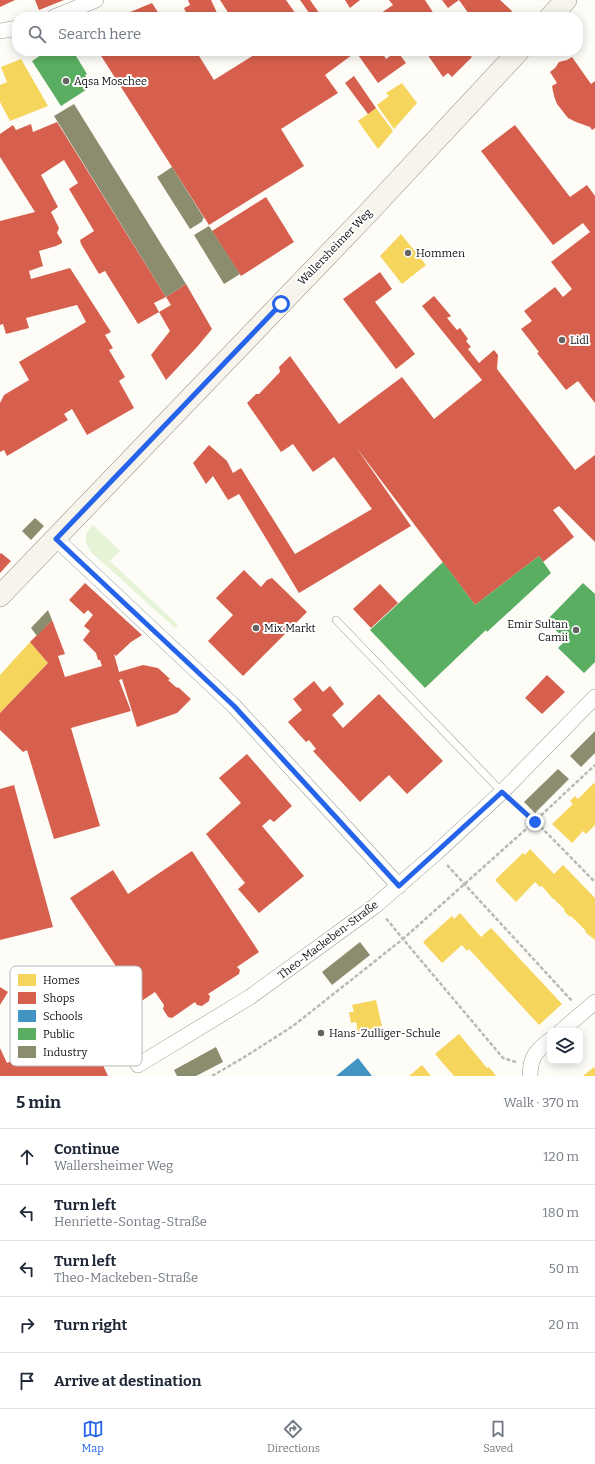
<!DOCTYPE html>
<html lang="en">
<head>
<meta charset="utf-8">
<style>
  body { margin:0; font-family:Bitter,serif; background:#f6f6f7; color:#1f2937 }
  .controls { position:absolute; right:12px; bottom:12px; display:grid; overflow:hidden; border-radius:8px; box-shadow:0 2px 10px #0003 }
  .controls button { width:36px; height:36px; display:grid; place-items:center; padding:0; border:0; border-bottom:1px solid #e0e1e3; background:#fff; color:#1f2937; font:20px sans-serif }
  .stop { position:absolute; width:12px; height:12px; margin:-9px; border:3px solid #2563eb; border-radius:50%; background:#fff }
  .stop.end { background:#2563eb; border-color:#fff; box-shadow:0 1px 4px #0008 }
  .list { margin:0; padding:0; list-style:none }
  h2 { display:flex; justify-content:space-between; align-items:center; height:52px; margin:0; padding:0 16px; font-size:17px }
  h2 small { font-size:13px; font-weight:400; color:#747a83 }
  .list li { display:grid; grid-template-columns:26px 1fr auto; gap:12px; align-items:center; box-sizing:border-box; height:56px; padding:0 16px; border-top:1px solid #e0e1e3 }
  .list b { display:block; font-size:15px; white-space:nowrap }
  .list p { margin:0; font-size:13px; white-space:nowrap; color:#747a83 }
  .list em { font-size:13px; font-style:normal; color:#747a83 }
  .icon { flex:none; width:22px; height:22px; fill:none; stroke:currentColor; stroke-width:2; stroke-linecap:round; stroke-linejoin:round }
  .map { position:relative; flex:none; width:595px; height:1076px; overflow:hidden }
  .search { position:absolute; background:#fff; box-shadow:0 2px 10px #0003; left:12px; right:12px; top:12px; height:44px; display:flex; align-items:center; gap:10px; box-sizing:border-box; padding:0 14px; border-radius:16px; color:#747a83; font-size:15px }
  .sheet { height:332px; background:#fff }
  nav { display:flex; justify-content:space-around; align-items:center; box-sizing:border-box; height:56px; border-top:1px solid #e0e1e3; background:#fff; font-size:11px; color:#747a83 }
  nav a { display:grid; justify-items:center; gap:2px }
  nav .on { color:#2563eb }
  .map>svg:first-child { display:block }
  .green { fill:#e7f3d7 }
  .homes { fill:#f6d55c }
  .shops { fill:#d6604d }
  .schools { fill:#4393c3 }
  .public { fill:#5aae61 }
  .industry { fill:#8c8c6e }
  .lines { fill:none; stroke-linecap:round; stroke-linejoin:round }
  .lane-casing { stroke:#979795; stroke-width:8 }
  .street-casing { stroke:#979795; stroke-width:16 }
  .secondary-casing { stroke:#8e8d8b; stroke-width:22 }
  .path { stroke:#b9b9b8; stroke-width:2.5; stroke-dasharray:4 2; stroke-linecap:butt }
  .lane { stroke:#fffffe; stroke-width:7 }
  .street { stroke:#fffffe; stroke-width:15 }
  .secondary { stroke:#f6f4eb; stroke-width:21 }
  .route { stroke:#2563eb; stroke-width:5 }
  .poi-dot { fill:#646362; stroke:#fff; stroke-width:1.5 }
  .labels { text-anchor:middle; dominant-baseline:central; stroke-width:4; stroke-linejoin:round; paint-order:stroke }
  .poi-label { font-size:11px; fill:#111; stroke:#fff; text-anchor:start }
  .street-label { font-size:11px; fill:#111; stroke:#fff }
  .key { fill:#fff; stroke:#b8b8b8; stroke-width:1 }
  .key-label { font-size:11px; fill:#111 }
</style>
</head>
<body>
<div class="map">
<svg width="595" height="1076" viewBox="0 0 595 1076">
  <rect width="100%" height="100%" fill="#fdfcf7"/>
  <path class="green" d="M93,525L120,551L110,561L178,625L175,628L91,552C84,540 83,535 93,525Z"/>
  <g class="homes">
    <polygon points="21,59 48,106 10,121 0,102 0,85 7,82 1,67"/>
    <polygon points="402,83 417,103 394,129 377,105 389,96 386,93"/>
    <polygon points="376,108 393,131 378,149 358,121"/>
    <polygon points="401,234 426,265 402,284 380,256"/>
    <polygon points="30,642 48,663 0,713 0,675"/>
    <polygon points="594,783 595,784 595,825 586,834 583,831 572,843 552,824 573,804 570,801 575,796 578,799"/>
    <polygon points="530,849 554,874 563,865 595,898 595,940 585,932 586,931 571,916 570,917 564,911 565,910 554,899 553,899 542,886 540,887 535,882 516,902 495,880 523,853 525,855"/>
    <polygon points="460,913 481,937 491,928 562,1004 539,1025 469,949 467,951 462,945 442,963 423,942 452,916 454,919"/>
    <polygon points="376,1000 382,1026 358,1032 356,1022 351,1023 349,1012 354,1012 352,1005"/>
    <polygon points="459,1034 487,1068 489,1067 496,1076 454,1076 435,1054"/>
    <polygon points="422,1065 431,1076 409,1076"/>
    <polygon points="594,1067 595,1069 595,1076 583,1076"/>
  </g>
  <g class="shops">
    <polygon points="0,0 15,0 0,7"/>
    <polygon points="35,0 64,0 39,10"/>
    <polygon points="188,0 211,0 219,17 188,17 184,8 190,5"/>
    <polygon points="220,0 286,0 298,17 231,17"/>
    <polygon points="300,0 310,0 322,17 312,17"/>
    <polygon points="345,0 360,0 350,8"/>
    <polygon points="389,0 425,0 436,17 375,17 393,5"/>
    <polygon points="442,0 500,0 512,11 508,17 471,17 459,0 448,8"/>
    <polygon points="152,3 161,17 118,17"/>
    <polygon points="98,51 196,51 214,80 254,55 252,51 381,51 386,59 397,51 406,63 378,83 356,52 325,75 338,93 281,129 304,166 209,225"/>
    <polygon points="425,51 466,51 472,57 452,77 448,73 443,77"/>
    <polygon points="572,57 591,84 595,81 595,128 592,130 590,127 576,122 568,118 557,104 554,96 552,86 557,83 550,72 555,68 559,62 567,60"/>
    <polygon points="354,76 376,108 368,114 345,83"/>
    <polygon points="57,122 166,297 154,303 159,312 138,324 105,271 99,274 81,244 80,240 94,231 69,189 78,183 64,160 41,175 58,207 51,212 59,228 57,233 62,241 62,243 56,246 39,251 43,266 29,271 31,279 70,268 111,332 105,335 113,348 109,350 125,377 119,381 134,408 87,435 72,409 64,414 68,420 7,456 4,450 0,452 0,403 4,395 29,380 19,362 86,322 77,305 26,318 29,328 6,334 3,324 0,325 0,221 35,212 0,157 0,134 13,125 16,130 31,124 33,132"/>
    <polygon points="515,125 570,197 587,185 595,196 595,403 578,381 566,390 537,353 539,352 521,329 532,321 524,311 555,287 563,297 572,289 551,262 590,232 583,223 553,245 481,151"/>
    <polygon points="266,197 294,242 241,276 212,231"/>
    <polygon points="380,272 392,289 375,302 415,354 396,369 343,299"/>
    <polygon points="186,284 212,329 197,347 166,380 151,355 170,331 159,312 171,305 166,297"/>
    <polygon points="434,296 451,316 447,318 457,330 460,328 468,339 466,341 471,347 468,349 479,363 494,350 498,355 497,369 575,470 595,455 595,542 559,506 553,510 574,537 543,562 539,556 475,605 356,447 411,526 299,593 239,494 228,500 213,476 206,484 193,463 209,445 227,461 233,473 241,468 295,554 372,509 334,457 313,472 293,444 281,452 247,403 256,394 259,394 280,372 279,367 290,356 339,424 402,377 434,419 482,380 422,306"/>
    <polygon points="1,553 11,561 0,573 0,554"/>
    <polygon points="244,570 261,587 267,580 272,578 307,612 243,676 208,641 233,615 216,598"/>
    <polygon points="85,583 142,635 131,642 116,656 114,654 119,672 143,665 158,668 170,679 168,680 177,688 178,687 191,699 177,713 137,727 122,679 119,680 131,711 71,728 100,826 54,839 27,750 23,752 0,730 0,713 48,663 30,642 52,620 65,654 58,656 65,677 102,666 100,660 98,660 96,653 83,640 90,631 84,626 93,615 88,610 84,614 69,600"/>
    <polygon points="380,584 398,603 371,628 353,609"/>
    <polygon points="547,675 565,692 542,714 525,698"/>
    <polygon points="314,681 323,692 330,686 344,704 332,715 343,728 379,694 443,761 407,794 389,775 360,802 313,751 316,749 309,740 306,742 288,722 302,710 293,699"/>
    <polygon points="247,754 292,806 274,822 270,819 262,826 304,876 259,913 238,889 245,883 206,834 241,803 219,778"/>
    <polygon points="14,785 53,927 0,940 0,789"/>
    <polygon points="192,851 259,952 237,967 240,970 239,974 208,994 210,996 209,1001 202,1006 197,1005 195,1002 172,1018 168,1017 163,1009 164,1005 155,992 140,1002 70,898 113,870 128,894"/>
    <polygon points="0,987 8,992 0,1005"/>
    <polygon points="82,1020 108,1076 0,1076 0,1048 7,1063 38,1049 35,1042"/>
  </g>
  <polygon class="schools" points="358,1058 372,1076 336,1076"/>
  <g class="public">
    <polygon points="47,51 73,51 87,74 85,75 92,86 61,106 32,61"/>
    <polygon points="539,556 551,573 487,632 486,630 425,688 370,630 443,562 475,605"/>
    <polygon points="583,583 595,594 595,662 584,673 558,648 566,640 546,621"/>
  </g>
  <g class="industry">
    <polygon points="74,104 186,284 166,297 54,116"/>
    <polygon points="172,167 204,218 202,220 203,221 190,229 157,177"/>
    <polygon points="209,226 240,274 224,284 194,235"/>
    <polygon points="35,518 44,526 31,540 22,531"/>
    <polygon points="48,610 52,620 37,636 31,628"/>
    <polygon points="595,731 595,753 581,767 570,756"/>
    <polygon points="558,769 569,779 535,813 524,802"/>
    <polygon points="360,942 370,955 332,985 322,972"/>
    <polygon points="216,1047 223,1062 196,1076 177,1076 174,1070"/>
  </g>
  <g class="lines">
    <g class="lane-casing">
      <polyline id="lane" points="336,620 502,792"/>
    </g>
    <g class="street-casing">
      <g id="street">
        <polyline points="54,17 96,0"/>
        <polyline points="0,31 17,28"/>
        <polyline points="56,539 234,706 399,886"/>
        <polyline points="561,1031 595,1002"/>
        <polyline points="138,1065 250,997 375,906 436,853 502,792 595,697"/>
        <path d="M530,1076C530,1057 536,1051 550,1040"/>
      </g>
    </g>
    <g class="secondary-casing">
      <g id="secondary">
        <polyline points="550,17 566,0"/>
        <polyline points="0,596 367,214 519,51"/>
      </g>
    </g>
    <g class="path">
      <polyline points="514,802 535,821 595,882"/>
      <polyline points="447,865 572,1001"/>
      <polyline points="516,1062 503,1058 403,939 535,821 595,765"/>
      <polyline points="212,1076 243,1058 293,1026 403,939 385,917"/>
    </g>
    <use href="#lane" class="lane"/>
    <use href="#street" class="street"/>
    <use href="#secondary" class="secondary"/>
  </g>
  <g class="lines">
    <polyline class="route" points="281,304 56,539 234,706 399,886 502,792 535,822"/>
  </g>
  <g class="poi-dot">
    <circle cx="66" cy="81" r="4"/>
    <circle cx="408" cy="253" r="4"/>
    <circle cx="562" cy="340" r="4"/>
    <circle cx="256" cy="628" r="4"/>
    <circle cx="576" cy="630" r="4"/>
    <circle cx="321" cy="1033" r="4"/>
  </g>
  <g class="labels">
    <g class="poi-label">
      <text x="74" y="81">Aqsa Moschee</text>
      <text x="416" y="253">Hommen</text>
      <text x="570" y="340">Lidl</text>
      <text x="568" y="624" text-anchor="end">Emir Sultan<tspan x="568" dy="13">Camii</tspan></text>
      <text x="264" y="628">Mix Markt</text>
      <text x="329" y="1033">Hans-Zulliger-Schule</text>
    </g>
    <g class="street-label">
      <text transform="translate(335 247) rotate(-46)">Wallersheimer Weg</text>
      <text transform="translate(328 940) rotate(-37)">Theo-Mackeben-Straße</text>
    </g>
  </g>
  <rect x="10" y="966" width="132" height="100" rx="6" class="key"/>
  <rect x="18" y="974" width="18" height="12" fill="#f6d55c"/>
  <rect x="18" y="992" width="18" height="12" fill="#d6604d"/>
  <rect x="18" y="1010" width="18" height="12" fill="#4393c3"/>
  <rect x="18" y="1028" width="18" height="12" fill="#5aae61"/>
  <rect x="18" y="1046" width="18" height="12" fill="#8c8c6e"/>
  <g class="key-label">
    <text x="43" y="984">Homes</text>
    <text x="43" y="1002">Shops</text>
    <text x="43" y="1020">Schools</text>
    <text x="43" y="1038">Public</text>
    <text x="43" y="1056">Industry</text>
  </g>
</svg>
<div class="controls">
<button><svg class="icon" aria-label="layers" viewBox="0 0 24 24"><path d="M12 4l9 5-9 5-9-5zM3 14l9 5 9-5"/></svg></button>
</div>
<div class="stop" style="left:281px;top:304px"></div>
<div class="stop end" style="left:535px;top:822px"></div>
<div class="search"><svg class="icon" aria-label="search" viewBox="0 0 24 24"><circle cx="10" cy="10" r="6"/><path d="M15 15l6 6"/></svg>Search here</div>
</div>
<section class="sheet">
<h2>5 min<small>Walk · 370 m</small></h2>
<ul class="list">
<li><svg class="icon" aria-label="ahead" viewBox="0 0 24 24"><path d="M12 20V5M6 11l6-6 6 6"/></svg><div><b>Continue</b><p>Wallersheimer Weg</p></div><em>120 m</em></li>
<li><svg class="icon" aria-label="left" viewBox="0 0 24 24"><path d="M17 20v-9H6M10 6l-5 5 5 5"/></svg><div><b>Turn left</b><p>Henriette-Sontag-Straße</p></div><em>180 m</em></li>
<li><svg class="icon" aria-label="left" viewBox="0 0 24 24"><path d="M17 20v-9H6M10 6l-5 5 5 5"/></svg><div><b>Turn left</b><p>Theo-Mackeben-Straße</p></div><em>50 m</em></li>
<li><svg class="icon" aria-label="right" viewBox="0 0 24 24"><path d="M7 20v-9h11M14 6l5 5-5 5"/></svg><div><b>Turn right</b></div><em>20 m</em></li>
<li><svg class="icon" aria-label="arrive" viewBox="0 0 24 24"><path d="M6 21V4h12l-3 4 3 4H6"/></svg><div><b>Arrive at destination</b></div></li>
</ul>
</section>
<nav>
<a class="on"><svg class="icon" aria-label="map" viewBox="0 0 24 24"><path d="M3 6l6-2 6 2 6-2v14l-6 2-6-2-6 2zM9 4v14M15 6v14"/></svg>Map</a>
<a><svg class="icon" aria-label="directions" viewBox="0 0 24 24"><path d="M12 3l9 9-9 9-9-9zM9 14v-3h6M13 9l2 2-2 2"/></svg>Directions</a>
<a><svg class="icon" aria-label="saved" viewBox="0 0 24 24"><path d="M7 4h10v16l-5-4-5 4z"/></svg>Saved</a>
</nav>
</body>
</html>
